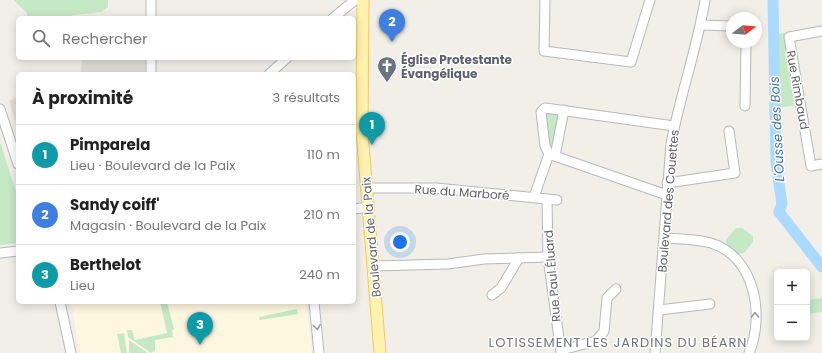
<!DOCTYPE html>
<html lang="fr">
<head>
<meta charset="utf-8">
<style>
  body { margin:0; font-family:Poppins,sans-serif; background:#f6f6f6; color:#222 }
  .controls { position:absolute; right:12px; bottom:12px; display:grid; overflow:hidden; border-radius:6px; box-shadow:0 2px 10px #0003 }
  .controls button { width:36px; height:36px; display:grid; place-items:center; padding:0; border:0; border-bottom:1px solid #e0e0e0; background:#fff; color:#222; font:20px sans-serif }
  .compass { position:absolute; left:726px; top:12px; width:36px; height:36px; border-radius:50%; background:#fff; box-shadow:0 2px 10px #0003; rotate:74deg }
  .you { position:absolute; left:400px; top:242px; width:14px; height:14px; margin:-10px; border:3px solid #fff; border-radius:50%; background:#1a73e8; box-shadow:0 0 0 6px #1a73e833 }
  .badge { display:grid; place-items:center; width:26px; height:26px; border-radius:50%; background:#ea4335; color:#fff; font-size:13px; font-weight:700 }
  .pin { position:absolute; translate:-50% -33px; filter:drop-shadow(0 1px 2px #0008) }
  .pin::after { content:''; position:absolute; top:21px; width:14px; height:12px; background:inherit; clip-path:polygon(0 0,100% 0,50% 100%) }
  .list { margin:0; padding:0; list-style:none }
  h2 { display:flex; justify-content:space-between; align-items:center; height:52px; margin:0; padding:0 16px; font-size:17px }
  h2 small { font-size:13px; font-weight:400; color:#767676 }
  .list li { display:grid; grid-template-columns:26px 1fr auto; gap:12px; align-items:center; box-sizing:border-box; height:60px; padding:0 16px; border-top:1px solid #e0e0e0 }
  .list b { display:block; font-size:15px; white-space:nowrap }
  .list p { margin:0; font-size:13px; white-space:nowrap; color:#767676 }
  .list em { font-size:13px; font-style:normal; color:#767676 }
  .icon { flex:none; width:22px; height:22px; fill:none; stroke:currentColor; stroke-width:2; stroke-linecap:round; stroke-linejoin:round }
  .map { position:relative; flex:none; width:822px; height:353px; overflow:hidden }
  .search { position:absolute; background:#fff; box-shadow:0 2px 10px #0003; left:16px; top:16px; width:340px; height:44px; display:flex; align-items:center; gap:10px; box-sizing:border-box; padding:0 14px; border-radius:6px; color:#767676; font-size:15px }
  .panel { position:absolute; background:#fff; box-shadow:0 2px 10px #0003; left:16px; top:72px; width:340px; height:232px; border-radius:6px }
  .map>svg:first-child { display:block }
  .commercial { fill:#fef7e0 }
  .education { fill:#e1ded6 }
  .green { fill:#c5e8c5 }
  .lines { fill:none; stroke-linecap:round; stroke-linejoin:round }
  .river { stroke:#aadaff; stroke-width:11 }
  .minor-casing { stroke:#b5b8bc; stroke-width:11 }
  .major-casing { stroke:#f2c960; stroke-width:13 }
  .minor { stroke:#fff; stroke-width:9 }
  .major { stroke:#fff2af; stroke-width:11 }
  .oneway { stroke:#979a9d }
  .labels { text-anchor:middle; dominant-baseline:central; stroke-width:3; stroke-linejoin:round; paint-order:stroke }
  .worship-label { font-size:12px; font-weight:bold; fill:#5b616d; stroke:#fff; text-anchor:start }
  .street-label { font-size:12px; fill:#5f6368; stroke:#fff }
  .water-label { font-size:13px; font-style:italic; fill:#4174aa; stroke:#fff }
  .neighbourhood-label { font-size:13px; letter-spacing:1px; fill:#70757a; stroke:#fff }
</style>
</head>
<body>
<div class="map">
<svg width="822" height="353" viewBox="0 0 822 353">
  <rect width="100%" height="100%" fill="#f1efe8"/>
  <polygon class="commercial" points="71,302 306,302 312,353 80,353"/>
  <g class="education">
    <polygon points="82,58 145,58 145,74 81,74"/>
    <polygon points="14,98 18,98 18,130 9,101"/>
  </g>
  <g class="green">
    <polygon points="14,0 108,0 108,7 101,12 73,15 66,18 27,18 27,13"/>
    <polygon points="784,33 796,105 779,108 777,34"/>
    <polygon points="559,112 553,144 551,145 548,143 544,113"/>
    <polygon points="0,142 18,198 18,243 0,245"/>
    <polygon points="736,228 742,228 753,236 753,242 744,253 738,254 727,246 726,240"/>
    <polygon points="822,298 822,312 807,314 807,300"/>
    <polygon points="160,302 167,302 174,329 172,330 173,337 155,340 155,351 151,353 128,337 127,330 132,330 135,340 167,333"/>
    <polygon points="297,309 298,314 260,320 259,317"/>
    <polygon points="124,333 127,353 121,353 117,334"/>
    <polygon points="129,340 148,353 129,353"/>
  </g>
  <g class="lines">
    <polyline class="river" points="773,0 776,163 782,204 779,212 822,267"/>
    <g class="minor-casing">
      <g id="minor">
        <polyline points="545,0 544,51 631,62 650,0"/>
        <polyline points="151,18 151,0"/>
        <polyline points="333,18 355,0"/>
        <polyline points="701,25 732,26"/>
        <polyline points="822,31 789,37 811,166 822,164"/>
        <polyline points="151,74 151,58"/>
        <polyline points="269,74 287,58"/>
        <polyline points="745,106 746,42"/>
        <polyline points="0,109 18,164"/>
        <polyline points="555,156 564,110"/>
        <polyline points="667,183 735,173 729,131"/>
        <polyline points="367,188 436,188 557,200"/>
        <polyline points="667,195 549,154 545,146 541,112 545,108 674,126"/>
        <polyline points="534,197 549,154"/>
        <polyline points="547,199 548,257 561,353"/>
        <polyline points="354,209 369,207"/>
        <path d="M665,238C680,239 696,239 711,243C755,257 765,315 749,353"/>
        <polyline points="0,253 18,251"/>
        <polyline points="374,266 448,264 484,259 548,257"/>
        <polyline points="492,295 501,288 519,258"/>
        <polyline points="60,302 71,353"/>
        <polyline points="314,302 319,353"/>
        <polyline points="659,310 710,304"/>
        <polyline points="561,350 596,341 604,331 607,298 616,289"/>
        <path d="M655,353L671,144C680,95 697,49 705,0"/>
      </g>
    </g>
    <g class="major-casing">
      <polyline id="major" points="363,0 362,132 380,353"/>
    </g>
    <use href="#minor" class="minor"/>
    <use href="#major" class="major"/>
  </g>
  <defs><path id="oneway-chevron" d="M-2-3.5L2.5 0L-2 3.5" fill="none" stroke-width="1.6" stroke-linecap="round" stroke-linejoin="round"/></defs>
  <g class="oneway">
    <use href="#oneway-chevron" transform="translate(755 315) rotate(-91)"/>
    <use href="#oneway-chevron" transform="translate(317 327) rotate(83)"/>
  </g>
  <defs>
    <g id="church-pin" transform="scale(1)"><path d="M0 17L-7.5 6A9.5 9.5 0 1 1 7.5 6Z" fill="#6b7280" stroke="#fff"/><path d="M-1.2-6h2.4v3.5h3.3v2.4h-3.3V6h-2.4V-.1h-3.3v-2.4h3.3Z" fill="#fff"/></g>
  </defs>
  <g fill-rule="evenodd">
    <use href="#church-pin" x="387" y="66"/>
  </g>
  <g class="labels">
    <g class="worship-label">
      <text x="401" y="59">Église Protestante<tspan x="401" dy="14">Évangélique</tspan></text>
    </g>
    <g class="street-label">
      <text transform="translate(798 90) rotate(80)">Rue Rimbaud</text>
      <text transform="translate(462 192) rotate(4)">Rue du Marboré</text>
      <text transform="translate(668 201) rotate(-85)">Boulevard des Couettes</text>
      <text transform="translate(371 237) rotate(-95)">Boulevard de la Paix</text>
      <text transform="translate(552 276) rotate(-95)">Rue Paul Éluard</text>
    </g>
    <g class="water-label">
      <text transform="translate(777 129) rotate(-93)">L'Ousse des Bois</text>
    </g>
    <g class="neighbourhood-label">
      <text x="618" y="342">LOTISSEMENT LES JARDINS DU BÉARN</text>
    </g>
  </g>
</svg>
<div class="controls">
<button>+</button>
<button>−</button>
</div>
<svg class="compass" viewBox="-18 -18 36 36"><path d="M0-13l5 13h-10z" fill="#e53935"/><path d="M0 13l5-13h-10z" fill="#767676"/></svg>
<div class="you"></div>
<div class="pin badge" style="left:372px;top:145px;background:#0f9aa8">1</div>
<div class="pin badge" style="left:392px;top:42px;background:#3f7fe0">2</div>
<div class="pin badge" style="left:200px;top:345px;background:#0f9aa8">3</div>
<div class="search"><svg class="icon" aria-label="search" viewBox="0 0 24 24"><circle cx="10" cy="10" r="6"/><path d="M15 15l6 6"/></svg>Rechercher</div>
<section class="panel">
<h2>À proximité<small>3 résultats</small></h2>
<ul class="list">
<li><span class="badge" style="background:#0f9aa8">1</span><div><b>Pimparela</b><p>Lieu · Boulevard de la Paix</p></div><em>110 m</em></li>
<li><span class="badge" style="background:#3f7fe0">2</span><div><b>Sandy coiff'</b><p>Magasin · Boulevard de la Paix</p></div><em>210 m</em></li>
<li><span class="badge" style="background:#0f9aa8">3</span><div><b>Berthelot</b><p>Lieu</p></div><em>240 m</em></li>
</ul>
</section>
</div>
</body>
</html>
